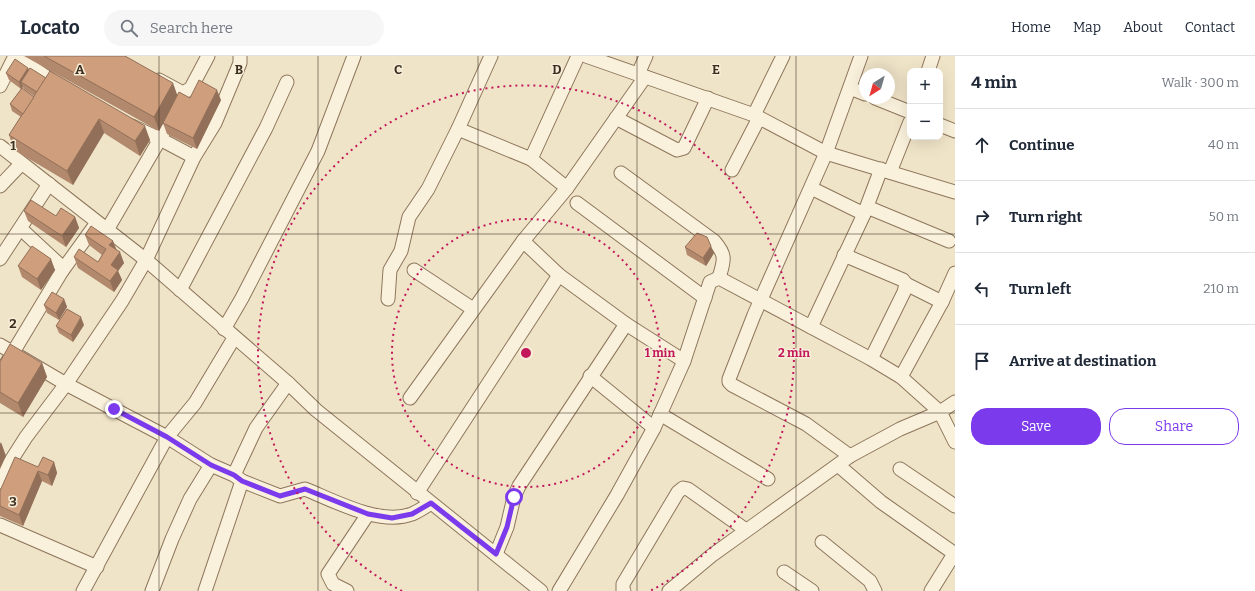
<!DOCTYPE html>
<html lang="en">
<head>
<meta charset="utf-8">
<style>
  body { margin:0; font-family:Bitter,serif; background:#f6f6f7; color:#1f2937 }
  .controls { position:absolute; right:12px; top:12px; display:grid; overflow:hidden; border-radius:8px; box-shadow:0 4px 16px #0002 }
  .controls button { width:36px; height:36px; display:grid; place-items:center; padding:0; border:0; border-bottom:1px solid #e0e1e3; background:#fff; color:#1f2937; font:20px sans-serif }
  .compass { position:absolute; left:859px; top:12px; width:36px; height:36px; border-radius:50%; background:#fff; box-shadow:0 4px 16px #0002; rotate:217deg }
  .stop { position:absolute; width:12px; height:12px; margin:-9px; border:3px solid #7c3aed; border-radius:50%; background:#fff }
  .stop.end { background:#7c3aed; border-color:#fff; box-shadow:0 1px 4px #0008 }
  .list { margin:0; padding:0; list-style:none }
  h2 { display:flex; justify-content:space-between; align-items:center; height:52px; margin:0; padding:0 16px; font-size:17px }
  h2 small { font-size:13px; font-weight:400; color:#747a83 }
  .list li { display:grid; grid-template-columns:26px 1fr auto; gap:12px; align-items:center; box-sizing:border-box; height:72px; padding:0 16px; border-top:1px solid #e0e1e3 }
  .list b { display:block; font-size:15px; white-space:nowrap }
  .list em { font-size:13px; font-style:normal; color:#747a83 }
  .actions { display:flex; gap:8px; padding:12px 16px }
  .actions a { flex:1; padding:9px 0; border:1px solid #7c3aed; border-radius:16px; text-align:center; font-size:14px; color:#7c3aed }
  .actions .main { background:#7c3aed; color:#fff }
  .icon { flex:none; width:22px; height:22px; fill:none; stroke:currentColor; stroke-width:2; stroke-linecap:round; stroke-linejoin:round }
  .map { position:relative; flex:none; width:955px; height:535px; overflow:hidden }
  header { display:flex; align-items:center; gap:24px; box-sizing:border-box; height:56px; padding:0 20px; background:#fff; border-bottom:1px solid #e0e1e3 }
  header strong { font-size:19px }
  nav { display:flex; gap:22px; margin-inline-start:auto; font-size:14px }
  .search { width:280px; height:36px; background:#f6f6f7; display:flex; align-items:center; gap:10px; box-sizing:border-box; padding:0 14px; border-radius:22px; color:#747a83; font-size:15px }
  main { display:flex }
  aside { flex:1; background:#fff }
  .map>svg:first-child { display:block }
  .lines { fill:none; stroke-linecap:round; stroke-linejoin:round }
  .minor-casing { stroke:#8d765c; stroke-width:15 }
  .minor { stroke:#faf1dc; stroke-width:13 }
  .wall { fill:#b2896c; fill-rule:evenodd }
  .shaded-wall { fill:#916f58 }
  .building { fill:#cf9f7d; stroke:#916f58 }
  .route { stroke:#7c3aed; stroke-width:5 }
  .grid { fill:none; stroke:#3d2e20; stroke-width:1; stroke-opacity:0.55 }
  .ring { fill:none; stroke:#c2185b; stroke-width:2; stroke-dasharray:2 4 }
  .grid-label { font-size:13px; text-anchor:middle; font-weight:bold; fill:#3d2e20; stroke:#f7eed8; stroke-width:3; stroke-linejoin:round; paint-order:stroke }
  .centre { fill:#c2185b; stroke:#f7eed8; stroke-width:2 }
  .ring-label { font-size:12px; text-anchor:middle; font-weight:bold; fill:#c2185b; stroke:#f7eed8; stroke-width:3; stroke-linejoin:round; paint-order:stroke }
</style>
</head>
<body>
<header>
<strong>Locato</strong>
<div class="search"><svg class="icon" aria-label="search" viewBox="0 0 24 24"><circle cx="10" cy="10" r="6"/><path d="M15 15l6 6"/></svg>Search here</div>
<nav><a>Home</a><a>Map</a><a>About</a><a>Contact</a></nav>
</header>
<main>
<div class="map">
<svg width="955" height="535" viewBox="0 0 955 535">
  <rect width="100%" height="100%" fill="#f0e4c8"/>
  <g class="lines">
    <g class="minor-casing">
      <g id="minor">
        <polyline points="16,0 61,31"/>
        <polyline points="586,0 754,59 826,97 955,136"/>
        <polyline points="928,15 933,0"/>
        <polyline points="638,18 646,0"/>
        <polyline points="159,24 183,37 191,32 208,0"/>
        <polyline points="0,30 15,0"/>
        <polyline points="850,32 865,38"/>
        <polyline points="875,42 910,56"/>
        <polyline points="754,59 783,0"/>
        <polyline points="616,62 677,94 684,92 708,42"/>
        <polyline points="940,69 955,75"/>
        <polyline points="132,70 160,83 194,101"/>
        <polyline points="458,73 531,103"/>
        <polyline points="0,90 146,204 288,327 316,354 541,535"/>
        <polyline points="732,114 759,62"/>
        <polyline points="890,116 910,66"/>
        <path d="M621,117L714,185C727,200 724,204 719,222"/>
        <polyline points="0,130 21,108"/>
        <polyline points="567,132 645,21"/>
        <polyline points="577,147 705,242"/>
        <polyline points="867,151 949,185"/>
        <polyline points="864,158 881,113"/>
        <polyline points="107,174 160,83 183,37"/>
        <polyline points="844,199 903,224 906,228 904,236 871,303"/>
        <polyline points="0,203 49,128"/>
        <polyline points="414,214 473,253"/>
        <polyline points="62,215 96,168"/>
        <polyline points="906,228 942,246"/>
        <polyline points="180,234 266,72 287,26"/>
        <polyline points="388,243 390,214 401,195 409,161 428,133 458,73 491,0"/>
        <polyline points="626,268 684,305"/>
        <polyline points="811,271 864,158 811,132"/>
        <polyline points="224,273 242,242 318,95 354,0"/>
        <path d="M0,289L66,328L167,381L211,409L234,419L242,425L280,440L305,433C335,445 380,470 412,458C419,455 425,451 431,447"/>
        <polyline points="0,318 62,215 62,211 21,173"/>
        <polyline points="590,320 654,372"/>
        <polyline points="901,321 942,246 955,217"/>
        <polyline points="410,342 523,185"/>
        <polyline points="660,358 768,423"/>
        <polyline points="850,400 806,368 732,329 729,326 729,323 754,259 826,97 861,0"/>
        <polyline points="838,409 881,446 955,498"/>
        <polyline points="900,413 955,450"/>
        <polyline points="234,419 256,372 288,327"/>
        <polyline points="0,426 5,414 26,381 66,328 122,245 146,204 194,101 215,67 240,7 240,0"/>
        <polyline points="417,437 559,219"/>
        <polyline points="0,469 97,511"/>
        <polyline points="822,486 870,525 875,535"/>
        <polyline points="496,498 507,471 514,441 519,430 626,268 559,219 523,185 567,132 531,103 578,0"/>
        <polyline points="784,516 812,535"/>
        <polyline points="83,535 167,381 195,347 234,282"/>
        <polyline points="152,535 172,483 190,443 211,409"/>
        <polyline points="205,535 242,425"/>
        <polyline points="347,535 333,528 328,518 368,458"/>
        <polyline points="559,535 617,439 654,372 684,305 710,226 719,222 871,303 901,321 940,356 955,386"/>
        <polyline points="624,535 623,534 623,528 678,436 683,432 688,433 746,474"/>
        <polyline points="669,535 711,500 850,400 900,373 940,356 955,346"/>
        <polyline points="931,535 954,498"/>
      </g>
    </g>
    <use href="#minor" class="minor"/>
  </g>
  <g class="wall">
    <polygon points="24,0 125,0 177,39 190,42 221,44 197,93 167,78 163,67 159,75"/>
    <path d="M28,12L29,14L46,22L150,84L140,100L104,77L73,129L14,94L9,79L21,61L12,55L10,48L21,33L9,24L6,17ZM23,31L24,33L34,40V41L22,32Z"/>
    <polygon points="24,155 56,160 75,161 79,172 66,191 28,165"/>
    <polygon points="85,179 113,185 116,194 124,207 118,215 122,224 114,236 78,212 74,201 98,206 102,199 89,189"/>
    <polygon points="685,191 714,197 706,210 687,199"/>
    <polygon points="18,210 55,214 41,234 22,221"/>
    <polygon points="64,243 67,251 59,264 47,257 44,249"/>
    <polygon points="84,269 73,286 59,277 56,270"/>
    <polygon points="0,306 42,307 47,321 23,361 0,347"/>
    <polygon points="54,406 57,417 52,430 42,425 23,470 0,460 0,435 38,411"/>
  </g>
  <g class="shaded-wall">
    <polygon points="28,12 31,19 21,26 23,31 21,33 19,26"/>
    <polygon points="173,27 178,41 159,75 154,61"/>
    <polygon points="217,34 221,44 197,93 193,82"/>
    <polygon points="99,63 104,77 73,129 67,115"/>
    <polygon points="145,70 150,84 140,100 135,85"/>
    <polygon points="75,161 79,172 66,191 62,180"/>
    <polygon points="113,185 117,195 109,189"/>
    <polygon points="711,190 714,197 706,210 703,202"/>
    <polygon points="120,196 124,207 118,215 122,224 114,236 110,225 111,209"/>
    <polygon points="51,203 55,214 41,234 37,223"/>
    <polygon points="64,243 67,251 59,264 56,257"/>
    <polygon points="81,261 84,269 73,286 71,279"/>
    <polygon points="42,307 47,321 23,361 18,347"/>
    <polygon points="1,386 6,400 0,413 0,388"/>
    <polygon points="54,406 57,417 52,430 48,419"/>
    <polygon points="38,415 42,425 23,470 19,459"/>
  </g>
  <g class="building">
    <polygon points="44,0 125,0 173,27 154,61"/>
    <polygon points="15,3 28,12 19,26 6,17"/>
    <polygon points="30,12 46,22 37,36 21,26"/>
    <polygon points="50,15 145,70 135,85 99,63 67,115 9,79"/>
    <polygon points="199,24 217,34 193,82 163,67 179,36 190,42"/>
    <polygon points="22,32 34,41 23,58 10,48"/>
    <polygon points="31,144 56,160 61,152 75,161 62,180 24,155"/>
    <polygon points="91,170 113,185 109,189 120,196 111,209 118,214 110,225 74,201 79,193 98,206 106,193 85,179"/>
    <polygon points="697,177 707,181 711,190 703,202 685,191"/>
    <polygon points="32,190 51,203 37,223 18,210"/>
    <polygon points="52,236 64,243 56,257 44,249"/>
    <polygon points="67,253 81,261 71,279 56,270"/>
    <polygon points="10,288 42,307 18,347 0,336 0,306"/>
    <polygon points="15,401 38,411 43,401 54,406 48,419 38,415 19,459 0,450 0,435"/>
  </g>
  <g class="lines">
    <polyline class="route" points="114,353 167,381 211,409 234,419 242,425 280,440 305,433 368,458 392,462 412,458 431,447 496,498 507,471 514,441"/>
  </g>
  <path class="grid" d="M159,0V535M318,0V535M478,0V535M637,0V535M796,0V535M0,178H955M0,357H955"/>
  <g class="ring">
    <circle cx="526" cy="297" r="134"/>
    <path d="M402 535A268 268 0 1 1 650 535"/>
  </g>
  <g class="grid-label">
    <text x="80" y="18">A</text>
    <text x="239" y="18">B</text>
    <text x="398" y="18">C</text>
    <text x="557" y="18">D</text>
    <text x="716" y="18">E</text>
    <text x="13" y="94">1</text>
    <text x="13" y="272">2</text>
    <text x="13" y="450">3</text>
  </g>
  <circle cx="526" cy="297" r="6" class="centre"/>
  <g class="ring-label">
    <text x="660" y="301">1 min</text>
    <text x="794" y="301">2 min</text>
  </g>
</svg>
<div class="controls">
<button>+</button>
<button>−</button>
</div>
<svg class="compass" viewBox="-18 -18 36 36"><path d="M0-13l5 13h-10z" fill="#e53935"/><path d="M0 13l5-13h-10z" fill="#747a83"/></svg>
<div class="stop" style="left:514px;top:441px"></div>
<div class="stop end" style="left:114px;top:353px"></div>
</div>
<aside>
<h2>4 min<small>Walk · 300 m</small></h2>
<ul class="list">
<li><svg class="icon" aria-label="ahead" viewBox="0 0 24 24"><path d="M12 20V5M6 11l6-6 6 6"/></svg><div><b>Continue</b></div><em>40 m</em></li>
<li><svg class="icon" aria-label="right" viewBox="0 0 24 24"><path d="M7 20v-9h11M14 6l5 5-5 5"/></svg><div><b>Turn right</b></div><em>50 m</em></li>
<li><svg class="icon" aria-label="left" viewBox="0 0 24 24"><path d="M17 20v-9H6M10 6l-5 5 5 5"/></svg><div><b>Turn left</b></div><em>210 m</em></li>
<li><svg class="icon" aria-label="arrive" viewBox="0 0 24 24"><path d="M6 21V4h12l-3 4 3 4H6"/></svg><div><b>Arrive at destination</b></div></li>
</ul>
<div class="actions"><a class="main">Save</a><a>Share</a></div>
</aside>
</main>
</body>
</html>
